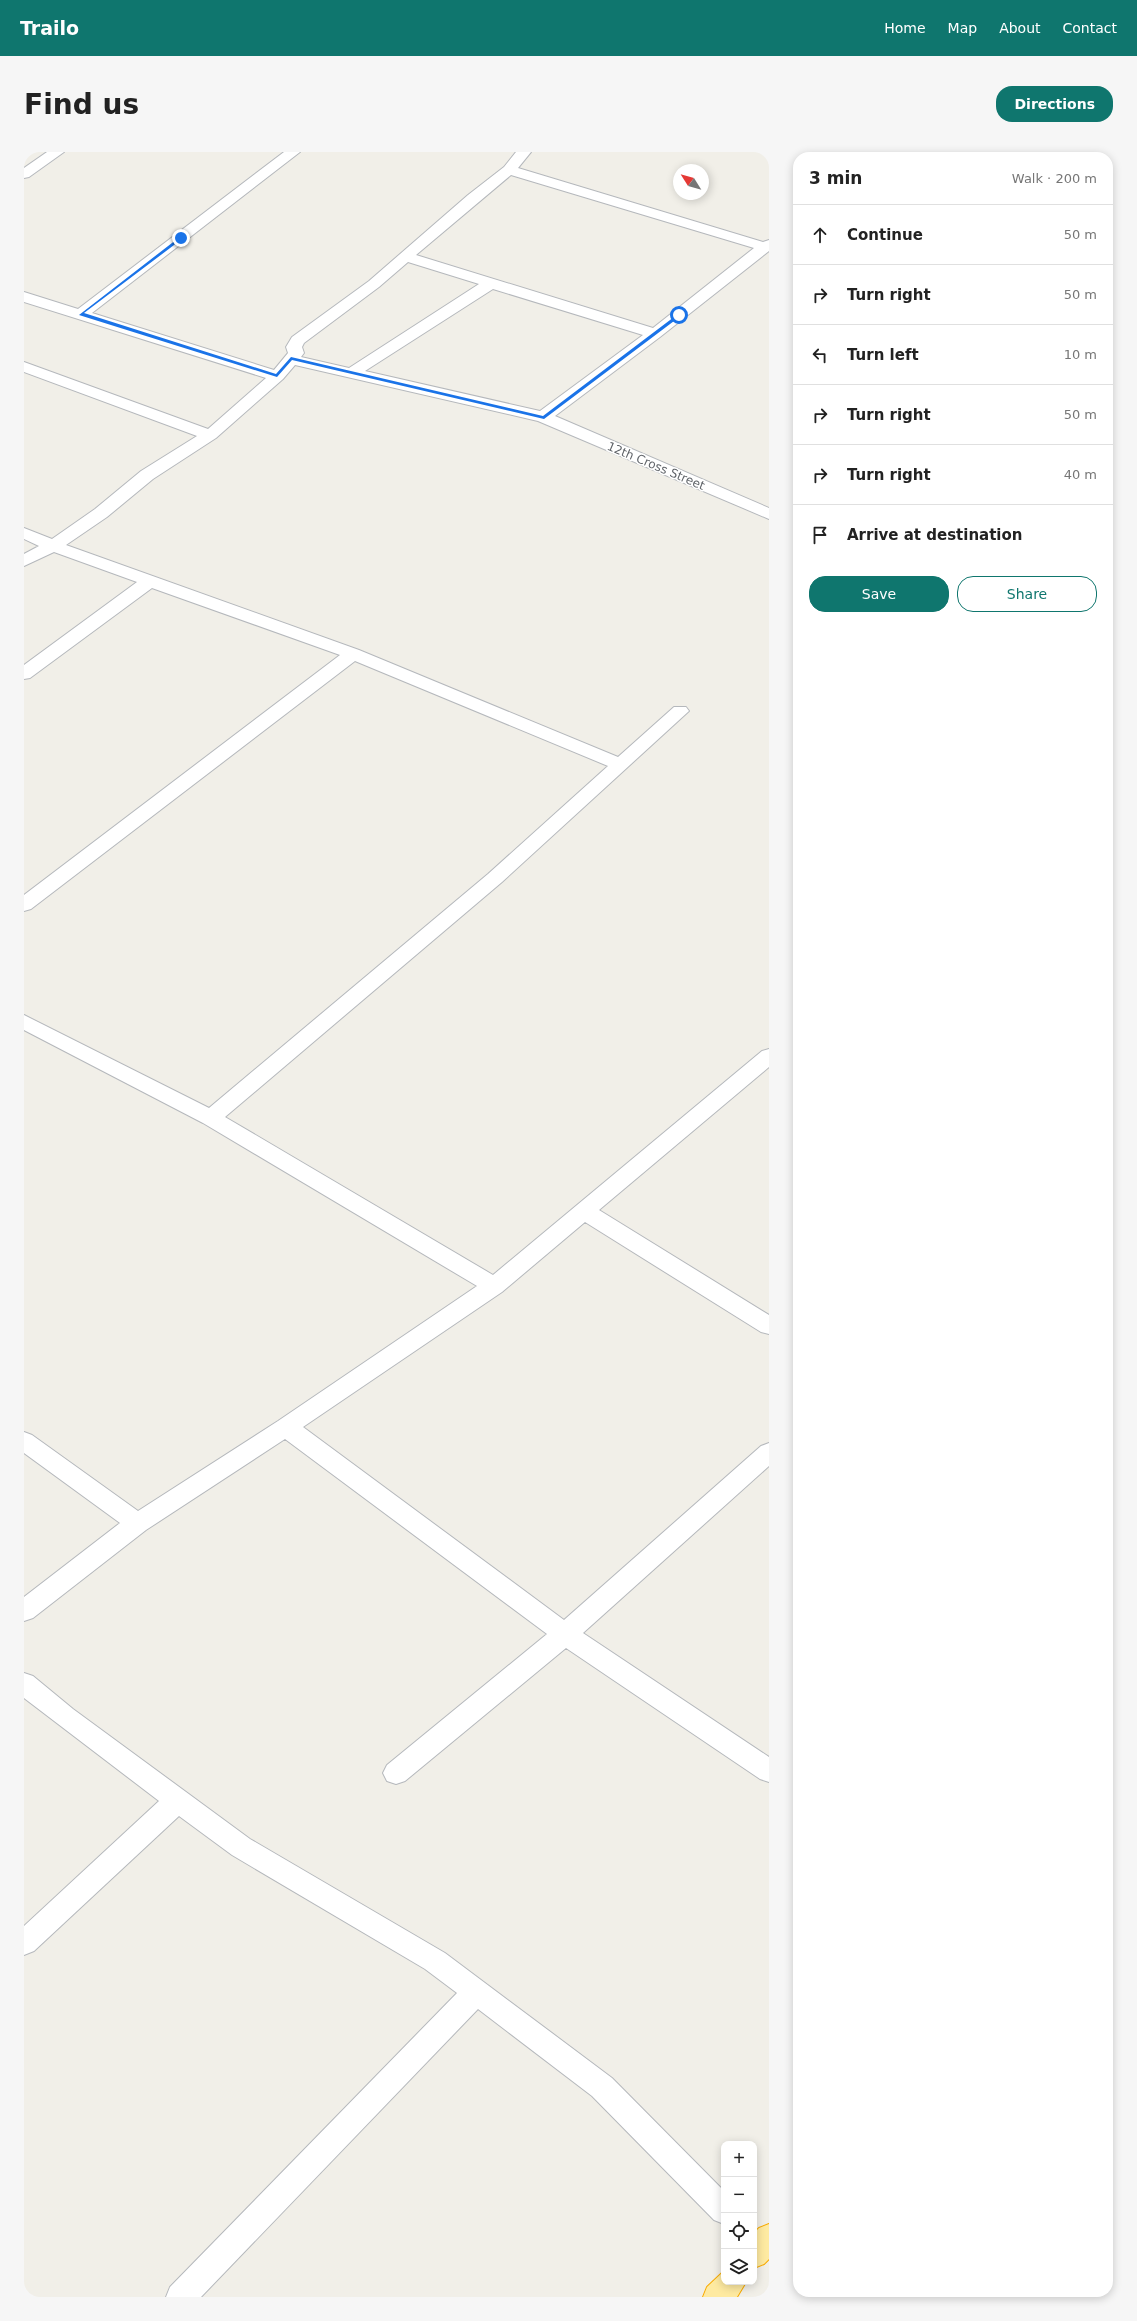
<!DOCTYPE html>
<html lang="en">
<head>
<meta charset="utf-8">
<style>
  body { margin:0; font-family:"DejaVu Sans",sans-serif; background:#f6f6f6; color:#222 }
  .controls { position:absolute; right:12px; bottom:12px; display:grid; overflow:hidden; border-radius:8px; box-shadow:0 2px 10px #0003 }
  .controls button { width:36px; height:36px; display:grid; place-items:center; padding:0; border:0; border-bottom:1px solid #e0e0e0; background:#fff; color:#222; font:20px sans-serif }
  .compass { position:absolute; left:649px; top:12px; width:36px; height:36px; border-radius:50%; background:#fff; box-shadow:0 2px 10px #0003; rotate:307deg }
  .stop { position:absolute; width:12px; height:12px; margin:-9px; border:3px solid #1a73e8; border-radius:50%; background:#fff }
  .stop.end { background:#1a73e8; border-color:#fff; box-shadow:0 1px 4px #0008 }
  .list { margin:0; padding:0; list-style:none }
  h2 { display:flex; justify-content:space-between; align-items:center; height:52px; margin:0; padding:0 16px; font-size:17px }
  h2 small { font-size:13px; font-weight:400; color:#767676 }
  .list li { display:grid; grid-template-columns:26px 1fr auto; gap:12px; align-items:center; box-sizing:border-box; height:60px; padding:0 16px; border-top:1px solid #e0e0e0 }
  .list b { display:block; font-size:15px; white-space:nowrap }
  .list em { font-size:13px; font-style:normal; color:#767676 }
  .actions { display:flex; gap:8px; padding:12px 16px }
  .actions a { flex:1; padding:9px 0; border:1px solid #0f766e; border-radius:16px; text-align:center; font-size:14px; color:#0f766e }
  .actions .main { background:#0f766e; color:#fff }
  .icon { flex:none; width:22px; height:22px; fill:none; stroke:currentColor; stroke-width:2; stroke-linecap:round; stroke-linejoin:round }
  .map { position:relative; flex:none; width:745px; height:2145px; overflow:hidden; border-radius:16px }
  header { display:flex; align-items:center; gap:24px; box-sizing:border-box; height:56px; padding:0 20px; background:#0f766e; color:#fff }
  header strong { font-size:19px }
  nav { display:flex; gap:22px; margin-inline-start:auto; font-size:14px }
  .intro { display:flex; align-items:center; justify-content:space-between; box-sizing:border-box; height:96px; padding:0 24px }
  h1 { margin:0; font-size:28px }
  .button { padding:10px 18px; border-radius:16px; background:#0f766e; color:#fff; font-size:14px; font-weight:700 }
  main { display:flex; gap:24px; padding:0 24px }
  aside { flex:1; background:#fff; border-radius:16px; box-shadow:0 2px 10px #0003 }
  .map>svg:first-child { display:block }
  .lines { fill:none; stroke-linecap:round; stroke-linejoin:round }
  .minor-casing { stroke:#b5b8bc; stroke-width:2 }
  .trunk-casing { stroke:#f9ab00; stroke-width:2 }
  .minor { fill:#fff; fill-rule:evenodd }
  .trunk { fill:#feeaa1; fill-rule:evenodd }
  .route { fill:#1a73e8 }
  .labels { text-anchor:middle; dominant-baseline:central; stroke-width:3; stroke-linejoin:round; paint-order:stroke }
  .far-street-label { font-size:12px; fill:#5f6368; stroke:#fff }
</style>
</head>
<body>
<header>
<strong>Trailo</strong>
<nav><a>Home</a><a>Map</a><a>About</a><a>Contact</a></nav>
</header>
<div class="intro"><h1>Find us</h1><a class="button">Directions</a></div>
<main>
<div class="map">
<svg width="745" height="2145" viewBox="0 0 745 2145">
  <rect width="100%" height="100%" fill="#f1efe8"/>
  <g class="lines">
    <g class="minor-casing">
      <g id="minor">
        <polygon points="23,0 40,0 5,25 0,26 0,16"/>
        <path d="M260,0H276L68,161L250,218L264,201L262,195L268,185L345,129L444,43L480,15L492,0H507L494,16L739,90L745,88V99L636,185L531,264L745,356V367L514,269L271,213L259,227L192,286L129,327L83,365L42,393L335,498L594,605L650,555H662L665,559L478,730L201,965L469,1123L738,899L745,897V915L575,1058L745,1163V1182L737,1180L561,1070L478,1140L279,1275L540,1468L737,1294L745,1291V1314L559,1481L745,1605V1630L736,1627L542,1496L381,1629L372,1632L363,1629L359,1621L363,1613L523,1482L261,1287L122,1378L9,1466L0,1469V1445L96,1371L0,1301V1280L8,1283L114,1359L254,1269L453,1134L179,971L0,878V863L185,956L464,722L584,614L331,509L7,757L0,759V743L316,503L128,436L6,526L0,527V513L113,430L30,400L0,414V402L15,394L0,387V376L28,387L71,357L117,319L173,284L0,220V210L184,277L242,226L0,150V140L54,157ZM487,23L730,96L629,176L392,103ZM384,110L455,132L325,216L277,205L280,201L278,195L280,191L355,135ZM469,137L619,183L516,259L341,219Z"/>
        <polygon points="0,1521 9,1524 49,1557 226,1687 421,1801 588,1926 700,2039 700,2072 690,2068 568,1944 454,1857 177,2145 142,2145 146,2135 433,1841 401,1817 208,1703 155,1664 10,1799 0,1803 0,1774 135,1649 0,1546"/>
      </g>
    </g>
    <g class="trunk-casing">
      <g id="trunk">
        <polygon points="745,2072 745,2107 740,2112 730,2116 730,2081 735,2076"/>
        <polygon points="700,2119 700,2130 722,2130 713,2145 679,2145 683,2135"/>
      </g>
    </g>
    <use href="#minor" class="minor"/>
    <use href="#trunk" class="trunk"/>
  </g>
  <polygon class="route" points="157,84 158,87 60,161 252,222 267,205 519,264 654,162 658,163 520,267 268,208 253,225 55,163"/>
  <g class="labels">
    <g class="far-street-label">
      <text transform="translate(632 314) rotate(23)">12th Cross Street</text>
    </g>
  </g>
</svg>
<div class="controls">
<button>+</button>
<button>−</button>
<button><svg class="icon" aria-label="locate" viewBox="0 0 24 24"><circle cx="12" cy="12" r="6"/><path d="M12 2v4M12 18v4M2 12h4M18 12h4"/></svg></button>
<button><svg class="icon" aria-label="layers" viewBox="0 0 24 24"><path d="M12 4l9 5-9 5-9-5zM3 14l9 5 9-5"/></svg></button>
</div>
<svg class="compass" viewBox="-18 -18 36 36"><path d="M0-13l5 13h-10z" fill="#e53935"/><path d="M0 13l5-13h-10z" fill="#767676"/></svg>
<div class="stop" style="left:655px;top:163px"></div>
<div class="stop end" style="left:157px;top:86px"></div>
</div>
<aside>
<h2>3 min<small>Walk · 200 m</small></h2>
<ul class="list">
<li><svg class="icon" aria-label="ahead" viewBox="0 0 24 24"><path d="M12 20V5M6 11l6-6 6 6"/></svg><div><b>Continue</b></div><em>50 m</em></li>
<li><svg class="icon" aria-label="right" viewBox="0 0 24 24"><path d="M7 20v-9h11M14 6l5 5-5 5"/></svg><div><b>Turn right</b></div><em>50 m</em></li>
<li><svg class="icon" aria-label="left" viewBox="0 0 24 24"><path d="M17 20v-9H6M10 6l-5 5 5 5"/></svg><div><b>Turn left</b></div><em>10 m</em></li>
<li><svg class="icon" aria-label="right" viewBox="0 0 24 24"><path d="M7 20v-9h11M14 6l5 5-5 5"/></svg><div><b>Turn right</b></div><em>50 m</em></li>
<li><svg class="icon" aria-label="right" viewBox="0 0 24 24"><path d="M7 20v-9h11M14 6l5 5-5 5"/></svg><div><b>Turn right</b></div><em>40 m</em></li>
<li><svg class="icon" aria-label="arrive" viewBox="0 0 24 24"><path d="M6 21V4h12l-3 4 3 4H6"/></svg><div><b>Arrive at destination</b></div></li>
</ul>
<div class="actions"><a class="main">Save</a><a>Share</a></div>
</aside>
</main>
</body>
</html>
